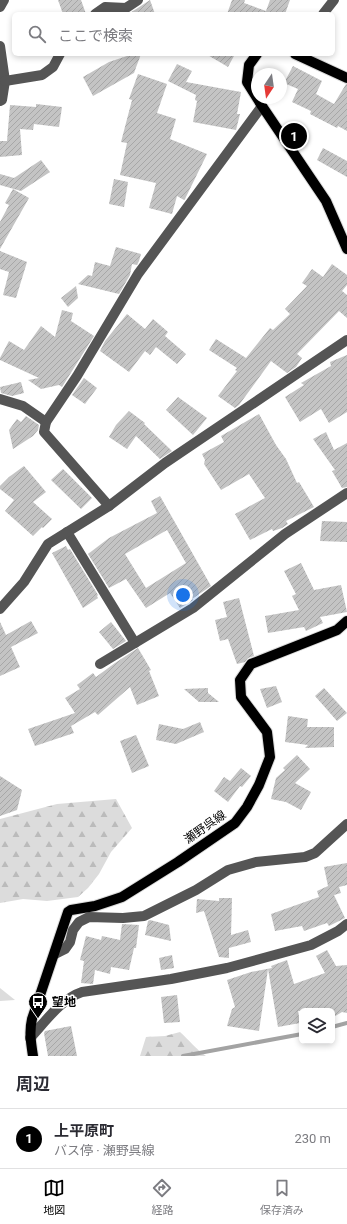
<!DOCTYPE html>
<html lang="ja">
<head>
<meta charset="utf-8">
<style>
  body { margin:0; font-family:Roboto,"Noto Sans JP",sans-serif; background:#f7f7f7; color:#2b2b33 }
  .controls { position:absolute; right:12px; bottom:12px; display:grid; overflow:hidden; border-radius:6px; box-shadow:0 2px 6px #0003 }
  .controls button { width:36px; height:36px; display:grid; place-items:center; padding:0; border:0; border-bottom:1px solid #e1e1e2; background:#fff; color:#2b2b33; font:20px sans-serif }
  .compass { position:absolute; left:251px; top:68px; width:36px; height:36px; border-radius:50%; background:#fff; box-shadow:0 2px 6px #0003; rotate:193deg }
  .you { position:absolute; left:183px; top:595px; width:14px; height:14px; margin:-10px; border:3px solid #fff; border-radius:50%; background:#1a73e8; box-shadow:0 0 0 6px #1a73e833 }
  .badge { display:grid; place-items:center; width:26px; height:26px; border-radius:50%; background:#000; color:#fff; font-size:13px; font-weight:700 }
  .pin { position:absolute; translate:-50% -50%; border:2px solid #fff; box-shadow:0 1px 4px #0006 }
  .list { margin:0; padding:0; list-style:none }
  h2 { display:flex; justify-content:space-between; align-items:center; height:52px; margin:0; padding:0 16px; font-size:17px }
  h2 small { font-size:13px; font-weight:400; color:#7c7c81 }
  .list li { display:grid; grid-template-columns:26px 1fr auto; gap:12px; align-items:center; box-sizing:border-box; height:60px; padding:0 16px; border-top:1px solid #e1e1e2 }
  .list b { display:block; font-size:15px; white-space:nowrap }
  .list p { margin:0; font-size:13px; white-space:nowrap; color:#7c7c81 }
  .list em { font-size:13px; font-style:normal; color:#7c7c81 }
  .icon { flex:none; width:22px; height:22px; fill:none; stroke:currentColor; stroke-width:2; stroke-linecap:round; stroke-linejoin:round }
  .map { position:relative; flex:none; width:347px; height:1056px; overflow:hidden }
  .search { position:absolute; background:#fff; box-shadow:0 2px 6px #0003; left:12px; right:12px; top:12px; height:44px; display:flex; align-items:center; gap:10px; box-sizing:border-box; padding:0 14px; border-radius:6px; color:#7c7c81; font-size:15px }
  .sheet { height:112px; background:#fff }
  nav { display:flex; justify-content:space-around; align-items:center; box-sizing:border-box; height:56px; border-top:1px solid #e1e1e2; background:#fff; font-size:11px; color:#7c7c81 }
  nav a { display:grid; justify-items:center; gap:2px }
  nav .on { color:#000 }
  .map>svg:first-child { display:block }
  .forest { fill:url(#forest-firs) }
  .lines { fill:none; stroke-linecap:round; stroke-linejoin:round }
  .stream { stroke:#a3a3a3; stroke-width:4 }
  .building { fill:url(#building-hatch); fill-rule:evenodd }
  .major-casing { stroke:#dbdbdb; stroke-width:12 }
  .minor { stroke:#555; stroke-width:10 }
  .major { stroke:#000; stroke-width:10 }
  .labels { text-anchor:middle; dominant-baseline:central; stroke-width:3; stroke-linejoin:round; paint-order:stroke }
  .street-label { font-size:12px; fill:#000; stroke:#fff }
  .poi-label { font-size:12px; font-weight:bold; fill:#000; stroke:#fff; text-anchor:start }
</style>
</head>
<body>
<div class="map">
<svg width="347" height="1056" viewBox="0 0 347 1056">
  <defs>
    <pattern id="forest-firs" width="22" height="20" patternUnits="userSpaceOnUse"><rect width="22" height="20" fill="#dcdcdc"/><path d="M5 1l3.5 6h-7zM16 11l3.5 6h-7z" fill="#bbb"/></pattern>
    <pattern id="building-hatch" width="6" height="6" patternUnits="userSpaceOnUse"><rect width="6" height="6" fill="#c4c4c4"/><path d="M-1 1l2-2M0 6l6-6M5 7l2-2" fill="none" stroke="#a7a7a7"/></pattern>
  </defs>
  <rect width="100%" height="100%" fill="#fff"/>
  <g class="forest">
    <polygon points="116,799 132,828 111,852 99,874 88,888 78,897 47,901 23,899 0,903 0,819 57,804"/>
    <polygon points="0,988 15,1000 0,1001"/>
    <path d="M180,1032C189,1040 196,1049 206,1056H140L146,1037L165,1036Z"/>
  </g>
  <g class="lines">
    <g class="stream">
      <polyline points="332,1027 347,1023"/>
      <polyline points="183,1056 302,1034"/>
    </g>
  </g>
  <g class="building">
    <polygon points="58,0 81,0 86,14 63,14"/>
    <polygon points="150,0 155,14 128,14 130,13"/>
    <polygon points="232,0 245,0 244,3 266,11 270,0 290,0 285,14 227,14"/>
    <polygon points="133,54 141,54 134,73 93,96 83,77 109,62"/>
    <polygon points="206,54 235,54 228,67"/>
    <polygon points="177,64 192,71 186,82 241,92 237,114 240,114 236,130 193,122 197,101 195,100 196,95 168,81"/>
    <polygon points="293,66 322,81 316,94 334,104 346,84 347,84 347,131 338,126 337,128 310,114 311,111 292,102 298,89 284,83"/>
    <polygon points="138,74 167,84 157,113 176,119 170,139 207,154 185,199 184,200 177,196 172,214 149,208 156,183 120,175 127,143 121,142 132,100 129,99"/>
    <polygon points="36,104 62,107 59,127 34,124 33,130 20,129 22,155 0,157 0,141 7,141 10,105 36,107"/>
    <polygon points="323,148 347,161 347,177 317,160"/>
    <polygon points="41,160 50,172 21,191 0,185 0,174 14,178"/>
    <polygon points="114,179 128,182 124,207 109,204"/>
    <polygon points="13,189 29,198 0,249 0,222 9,205 5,203"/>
    <polygon points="116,247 141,254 139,261 137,265 132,264 130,275 119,294 78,284 88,275 92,276 95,262 110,266"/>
    <polygon points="0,251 27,262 16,298 3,295 9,272 0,269"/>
    <polygon points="332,264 347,275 347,285 342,291 347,295 347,318 339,311 297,354 302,358 296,367 287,373 271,361 239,405 235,408 218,396 237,371 235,370 237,368 209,350 216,339 246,358 270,328 273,330 290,314 285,309 307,286 302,283 312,269 323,277"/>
    <polygon points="76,286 78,298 68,307 61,298"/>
    <polygon points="62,310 73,313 71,321 94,336 62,387 59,385 41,389 28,380 39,378 0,360 0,358 9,341 24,350 41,326 55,337"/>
    <polygon points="127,314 145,329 153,319 168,332 165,336 186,354 177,364 156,347 150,355 145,351 129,372 100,351 105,341"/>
    <polygon points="347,355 347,412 329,423 321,409 300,422 285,397 304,385 301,383 331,366 330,362"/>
    <polygon points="84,378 97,388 85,404 72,395"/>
    <polygon points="21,382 24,393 12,396 1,393 0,387"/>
    <polygon points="178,397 207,418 193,435 166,410"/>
    <polygon points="129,411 145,423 144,424 172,451 160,459 136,436 127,449 109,437 116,425"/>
    <polygon points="259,414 276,445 286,459 297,483 299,482 314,507 286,521 288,524 282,528 273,531 272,529 250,540 235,514 265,498 249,474 221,490 204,464 205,460 202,454 224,442 221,436"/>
    <polygon points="26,416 39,425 38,430 33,436 13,449 9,430 17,419 21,422"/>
    <polygon points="326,432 334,450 347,443 347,487 342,488 332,471 335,470 313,439"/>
    <polygon points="24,466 46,492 33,502 52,519 43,528 42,527 33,536 5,511 14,500 0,489 0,486 9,477"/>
    <polygon points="63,469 92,498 81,509 51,480"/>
    <path d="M160,496L211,586L192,599L193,600L190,602L180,608L170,593L146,608L126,579L109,588L88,554L109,538L157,513L151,501ZM167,530L186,563L146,588L125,554Z"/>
    <polygon points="322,521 347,522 347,542 320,541"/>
    <polygon points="66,546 68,550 70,549 98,595 97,596 98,598 83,608 52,553"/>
    <polygon points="301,563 314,590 341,585 347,612 320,617 323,623 306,631 304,627 268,633 265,616 299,610 292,596 296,594 284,571"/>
    <polygon points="239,598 254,656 248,658 245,662 237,664 228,639 220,641 215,620 227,617 223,602"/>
    <polygon points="31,621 38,633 11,647 20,667 0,676 0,622 6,635"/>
    <polygon points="111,622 126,641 113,649 99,632"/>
    <polygon points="138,648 151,670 149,671 159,696 137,705 130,687 98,715 95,712 71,726 74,733 35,746 28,729 75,713 65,698 80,689 77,685 93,673 96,677 115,663"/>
    <polygon points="276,686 282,702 267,708 260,689"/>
    <polygon points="208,688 208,693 219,702 199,702 184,689"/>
    <polygon points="324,688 347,713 337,721 315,696"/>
    <polygon points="288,716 308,719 307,727 334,727 334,747 305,748 308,745 285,742"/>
    <polygon points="200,722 204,732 176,744 156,740 159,724 183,729"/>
    <polygon points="136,735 149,766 132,773 120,741"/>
    <polygon points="297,755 310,769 295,783 311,792 301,810 286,802 271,799 276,778 285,770 283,768"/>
    <polygon points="241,768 251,776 242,787 240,786 228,802 214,791 224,777 230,781"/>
    <polygon points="0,776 22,790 17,810 0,816"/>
    <polygon points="347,863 347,885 339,887 341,893 334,895 345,918 329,926 327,923 304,931 302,926 275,931 271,914 319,897 317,891 328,886 324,867"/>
    <polygon points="219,898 232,898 231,935 248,930 251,942 229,948 229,958 219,957 204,911 196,913 197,899 219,901"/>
    <polygon points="150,920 169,925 171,941 145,935 148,921"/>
    <polygon points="122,924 139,925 136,948 134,948 129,970 111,967 110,974 95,970 93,984 81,983 84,961 80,960 86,936 101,940 102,936 120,940"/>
    <polygon points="327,950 336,966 347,965 347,1013 342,1012 332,1018 332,1011 298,1011 300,1023 278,1027 268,969 259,1031 227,1026 232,1009 235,1007 227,980 251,972 272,968 271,966 287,960 294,984 325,973 316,956"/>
    <polygon points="172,955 174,968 161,970 159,958"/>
    <polygon points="177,995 180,1022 164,1023 161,997"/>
    <polygon points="71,1026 77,1056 48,1056 44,1033 45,1031"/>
  </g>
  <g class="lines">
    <g class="major-casing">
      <g id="major">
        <polyline points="257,54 249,65 247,82 262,106 326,201 347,249"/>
        <polyline points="295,54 347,78"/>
        <path d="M33,1056C31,1043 29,1032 32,1019L68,912L71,910L95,906L122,897L178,862L235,823L247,807L259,785L270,757L267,732L241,697L240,680L251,664L337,630L347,621"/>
      </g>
    </g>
    <g class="minor">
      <polyline points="0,7 4,0"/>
      <polyline points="95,14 105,7 126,8 138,0"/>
      <polyline points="323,14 334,0"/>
      <polyline points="0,46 5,81 2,100 0,101"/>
      <polyline points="5,81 42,75 53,67 60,54"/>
      <polyline points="0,399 23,406 46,422"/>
      <polyline points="109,506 44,432 46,422 77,376 138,274 262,106"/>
      <polyline points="67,532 135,643"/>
      <polyline points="0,609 24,582 48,544 109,506 165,463 347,340"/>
      <polyline points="100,664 193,608 285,534 347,493"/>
      <polyline points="55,954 65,949 70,942 73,930 79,922 89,917 123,918 144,916 196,890 228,870 256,862 305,857 315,853 347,824"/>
      <path d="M30,1038C45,1022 61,999 82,992L171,979L227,968L311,945L338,931L347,924"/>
    </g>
    <use href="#major" class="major"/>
  </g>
  <defs>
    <g id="bus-pin" transform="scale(1)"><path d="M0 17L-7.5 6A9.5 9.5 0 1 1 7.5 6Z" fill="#000" stroke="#fff"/><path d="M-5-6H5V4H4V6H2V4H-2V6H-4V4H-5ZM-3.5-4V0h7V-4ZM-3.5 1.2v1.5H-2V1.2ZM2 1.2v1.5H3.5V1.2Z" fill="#fff"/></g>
  </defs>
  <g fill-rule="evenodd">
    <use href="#bus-pin" x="38" y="1002"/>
  </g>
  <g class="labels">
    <g class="street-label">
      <text transform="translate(205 827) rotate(-35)">瀬野呉線</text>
    </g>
    <g class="poi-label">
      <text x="52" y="1002">望地</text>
    </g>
  </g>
</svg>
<div class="controls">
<button><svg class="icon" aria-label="layers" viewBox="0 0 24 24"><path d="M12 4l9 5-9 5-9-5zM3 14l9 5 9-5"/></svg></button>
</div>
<svg class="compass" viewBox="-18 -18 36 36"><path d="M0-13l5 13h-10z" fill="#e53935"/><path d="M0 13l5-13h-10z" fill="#7c7c81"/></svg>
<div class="you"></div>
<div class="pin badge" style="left:294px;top:136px">1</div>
<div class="search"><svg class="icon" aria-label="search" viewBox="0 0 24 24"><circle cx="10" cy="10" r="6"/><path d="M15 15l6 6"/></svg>ここで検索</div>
</div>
<section class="sheet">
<h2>周辺<small></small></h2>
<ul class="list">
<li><span class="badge">1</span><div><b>上平原町</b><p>バス停 · 瀬野呉線</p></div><em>230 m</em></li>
</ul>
</section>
<nav>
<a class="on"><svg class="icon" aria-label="map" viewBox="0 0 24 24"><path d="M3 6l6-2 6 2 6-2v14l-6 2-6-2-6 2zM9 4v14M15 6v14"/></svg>地図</a>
<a><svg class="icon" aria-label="directions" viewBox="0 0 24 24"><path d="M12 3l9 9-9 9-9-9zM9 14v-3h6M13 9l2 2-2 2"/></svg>経路</a>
<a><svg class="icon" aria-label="saved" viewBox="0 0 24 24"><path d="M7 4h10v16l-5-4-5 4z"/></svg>保存済み</a>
</nav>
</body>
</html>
